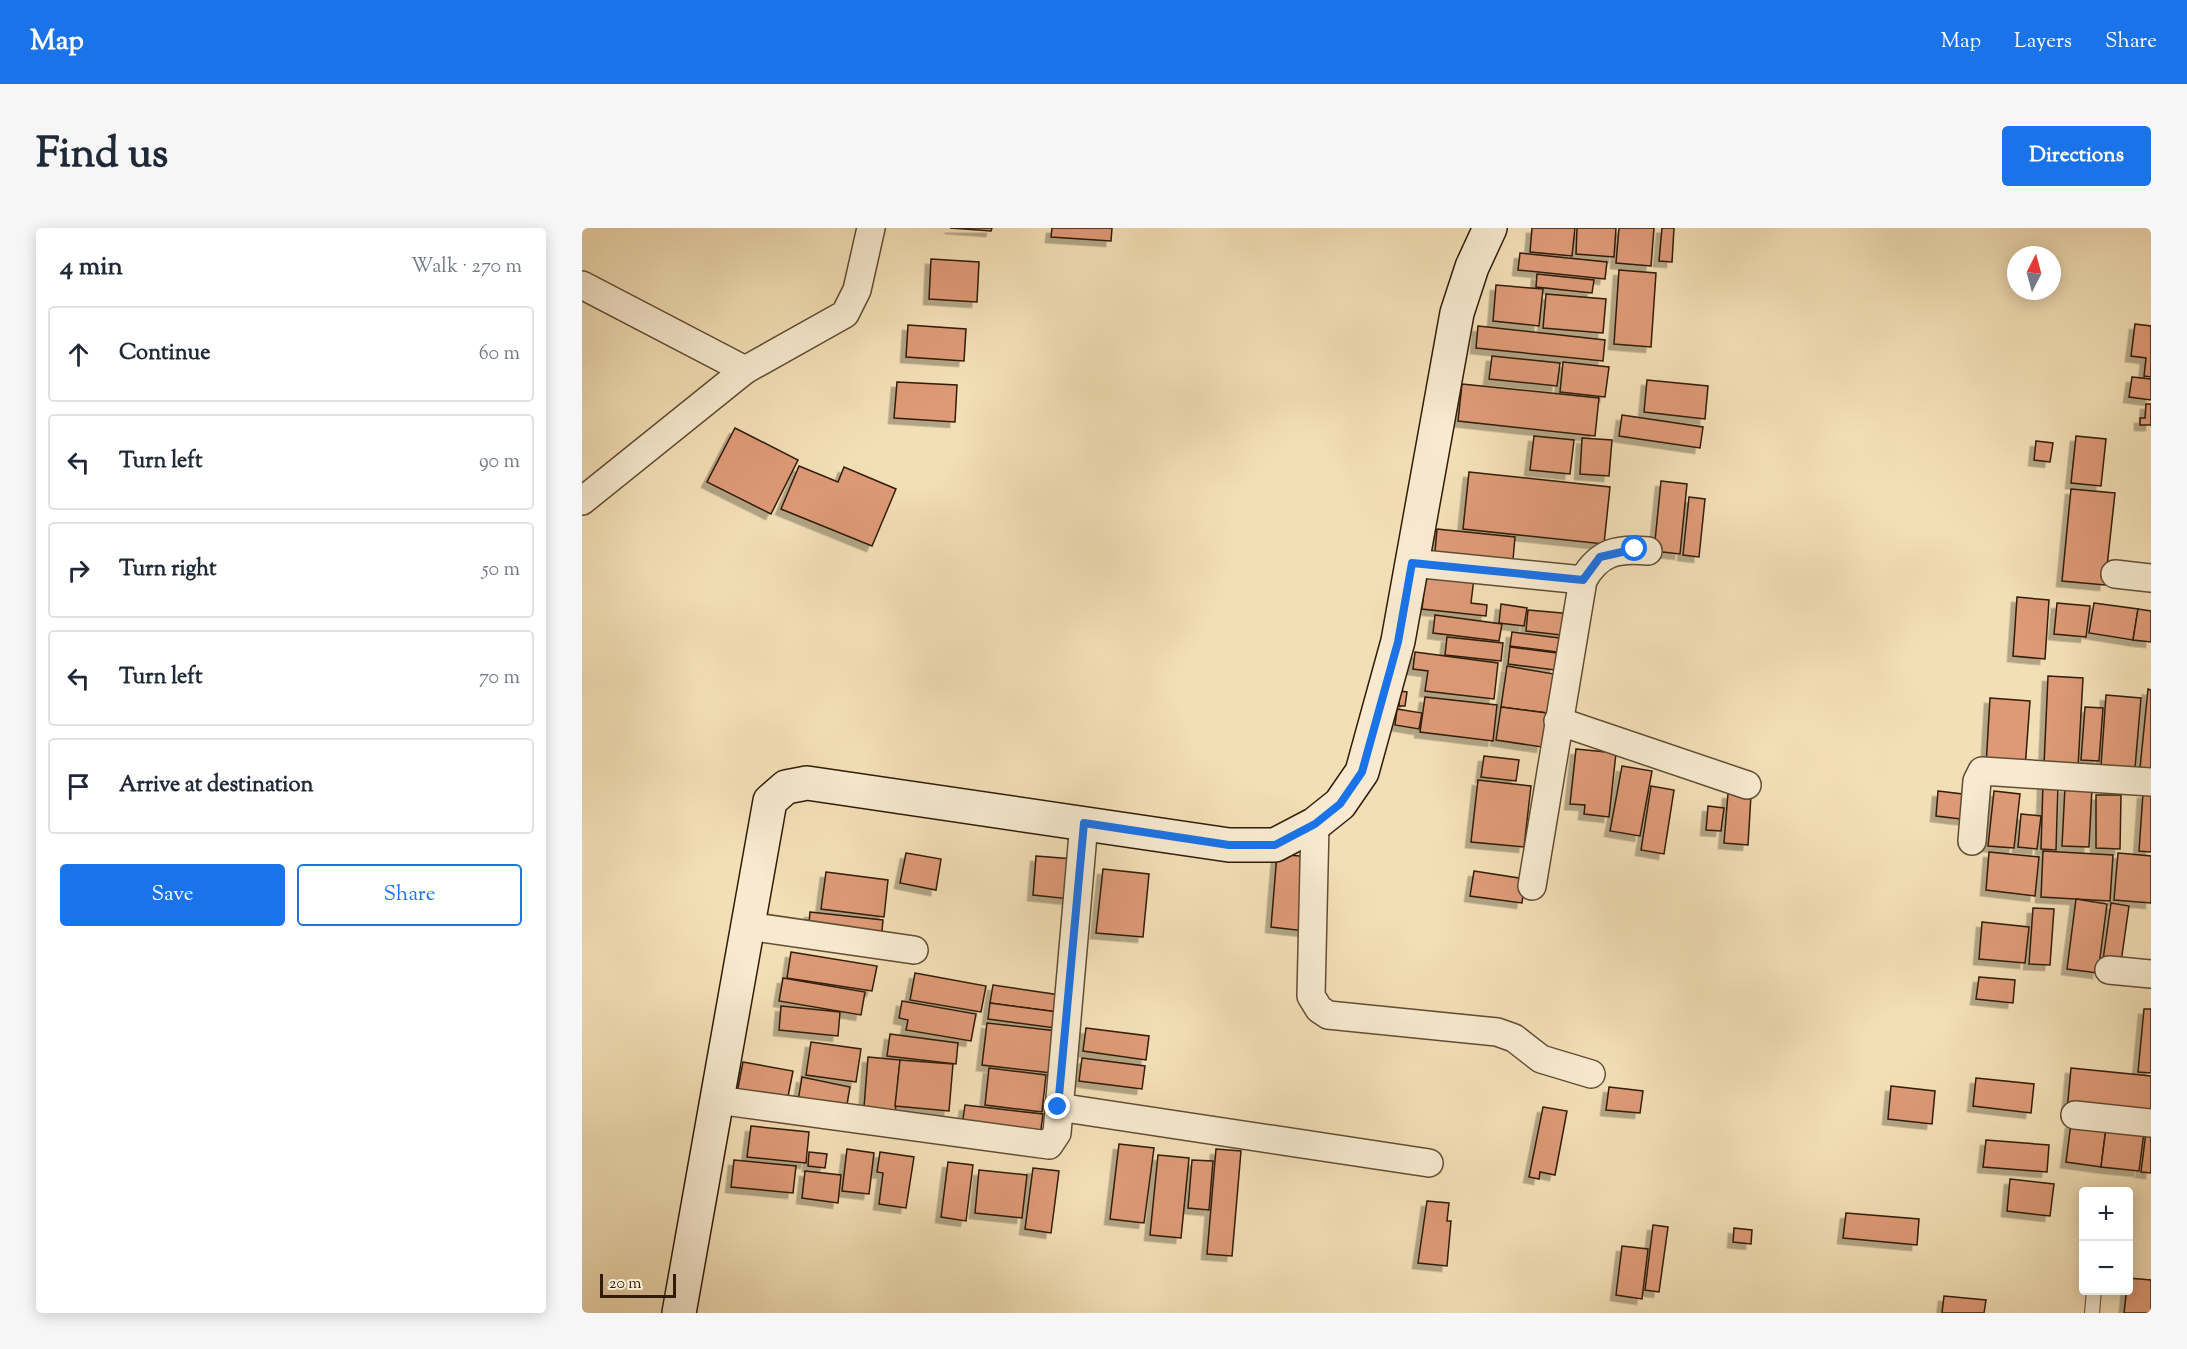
<!DOCTYPE html>
<html lang="en">
<head>
<meta charset="utf-8">
<style>
  body { margin:0; font-family:"Sorts Mill Goudy",serif; background:#f6f6f7; color:#1f2937 }
  .controls { position:absolute; right:18px; bottom:18px; display:grid; overflow:hidden; border-radius:6px; box-shadow:0 3px 15px #0003 }
  .controls button { width:54px; height:54px; display:grid; place-items:center; padding:0; border:0; border-bottom:2px solid #e0e1e3; background:#fff; color:#1f2937; font:30px sans-serif }
  .compass { position:absolute; left:1425px; top:18px; width:54px; height:54px; border-radius:50%; background:#fff; box-shadow:0 3px 15px #0003; rotate:6deg }
  .scale { position:absolute; left:18px; bottom:15px; width:76px; box-sizing:border-box; padding-left:6px; border:3px solid #301c08; border-top:0; font-size:16px; line-height:21px; white-space:nowrap; color:#301c08; -webkit-text-stroke:4px #f7ead0; paint-order:stroke }
  .stop { position:absolute; width:18px; height:18px; margin:-14px; border:4px solid #1a73e8; border-radius:50%; background:#fff }
  .stop.end { background:#1a73e8; border-color:#fff; box-shadow:0 2px 6px #0008 }
  .list { margin:0; padding:0; list-style:none }
  h2 { display:flex; justify-content:space-between; align-items:center; height:78px; margin:0; padding:0 24px; font-size:26px }
  h2 small { font-size:20px; font-weight:400; color:#747a83 }
  .list li { display:grid; grid-template-columns:39px 1fr auto; gap:18px; align-items:center; box-sizing:border-box; height:96px; margin:0 12px 12px; padding:0 12px; border:2px solid #e0e1e3; border-radius:6px }
  .list b { display:block; font-size:22px; white-space:nowrap }
  .list em { font-size:20px; font-style:normal; color:#747a83 }
  .actions { display:flex; gap:12px; padding:18px 24px }
  .actions a { flex:1; padding:14px 0; border:2px solid #1a73e8; border-radius:6px; text-align:center; font-size:21px; color:#1a73e8 }
  .actions .main { background:#1a73e8; color:#fff }
  .icon { flex:none; width:33px; height:33px; fill:none; stroke:currentColor; stroke-width:2; stroke-linecap:round; stroke-linejoin:round }
  .map { position:relative; flex:none; width:1569px; height:1085px; overflow:hidden; border-radius:6px }
  header { display:flex; align-items:center; gap:36px; box-sizing:border-box; height:84px; padding:0 30px; background:#1a73e8; color:#fff }
  header strong { font-size:28px }
  nav { display:flex; gap:33px; margin-inline-start:auto; font-size:21px }
  .intro { display:flex; align-items:center; justify-content:space-between; box-sizing:border-box; height:144px; padding:0 36px }
  h1 { margin:0; font-size:42px }
  .button { padding:15px 27px; border-radius:6px; background:#1a73e8; color:#fff; font-size:21px; font-weight:700 }
  main { display:flex; gap:36px; padding:0 36px }
  aside { flex:1; background:#fff; border-radius:6px; box-shadow:0 3px 15px #0003 }
  .map>svg:first-child { display:block }
  .building { fill:#de9a77; stroke:#301c08; stroke-width:1.5; filter:url(#shadow) }
  .lines { fill:none; stroke-linecap:round; stroke-linejoin:round }
  .lane-casing { stroke:#614d34; stroke-width:16 }
  .street-casing { stroke:#614d34; stroke-width:30 }
  .secondary-casing { stroke:#301c08; stroke-width:36 }
  .lane { stroke:#f7ead0; stroke-width:14 }
  .street { stroke:#f7ead0; stroke-width:27 }
  .secondary { stroke:#f7ead0; stroke-width:33 }
  .route { stroke:#1a73e8; stroke-width:8 }
</style>
</head>
<body>
<header>
<strong>Map</strong>
<nav><a>Map</a><a>Layers</a><a>Share</a></nav>
</header>
<div class="intro"><h1>Find us</h1><a class="button">Directions</a></div>
<main>
<aside>
<h2>4 min<small>Walk · 270 m</small></h2>
<ul class="list">
<li><svg class="icon" aria-label="ahead" viewBox="0 0 24 24"><path d="M12 20V5M6 11l6-6 6 6"/></svg><div><b>Continue</b></div><em>60 m</em></li>
<li><svg class="icon" aria-label="left" viewBox="0 0 24 24"><path d="M17 20v-9H6M10 6l-5 5 5 5"/></svg><div><b>Turn left</b></div><em>90 m</em></li>
<li><svg class="icon" aria-label="right" viewBox="0 0 24 24"><path d="M7 20v-9h11M14 6l5 5-5 5"/></svg><div><b>Turn right</b></div><em>50 m</em></li>
<li><svg class="icon" aria-label="left" viewBox="0 0 24 24"><path d="M17 20v-9H6M10 6l-5 5 5 5"/></svg><div><b>Turn left</b></div><em>70 m</em></li>
<li><svg class="icon" aria-label="arrive" viewBox="0 0 24 24"><path d="M6 21V4h12l-3 4 3 4H6"/></svg><div><b>Arrive at destination</b></div></li>
</ul>
<div class="actions"><a class="main">Save</a><a>Share</a></div>
</aside>
<div class="map">
<svg width="1569" height="1085" viewBox="0 0 1569 1085">
  <defs>
    <filter id="shadow"><feDropShadow dx="-5.5" dy="5.5" stdDeviation="0" flood-color="#0004"/></filter>
  </defs>
  <rect width="100%" height="100%" fill="#f3dfb6"/>
  <filter id="stains"><feTurbulence type="fractalNoise" baseFrequency=".00333" numOctaves="4"/><feColorMatrix values="0 0 0 0 .2 0 0 0 0 .09 0 0 0 0 .02 0 0 0 .5 -.17"/></filter>
  <radialGradient id="worn" r=".72"><stop offset=".6" stop-color="#630" stop-opacity="0"/><stop offset="1" stop-color="#630" stop-opacity=".3"/></radialGradient>
  <g class="building">
    <polygon points="368,0 410,0 409,3"/>
    <polygon points="470,0 530,0 529,13 469,9"/>
    <polygon points="950,0 993,0 990,28 948,24"/>
    <polygon points="995,0 1034,0 1032,29 994,26"/>
    <polygon points="1037,0 1072,0 1069,38 1034,35"/>
    <polygon points="1080,0 1092,0 1090,34 1077,33"/>
    <polygon points="938,25 1025,34 1023,51 936,42"/>
    <polygon points="349,31 397,34 395,74 347,71"/>
    <polygon points="1037,42 1074,45 1069,119 1032,116"/>
    <polygon points="955,46 1012,52 1010,65 954,59"/>
    <polygon points="914,57 961,61 957,98 911,93"/>
    <polygon points="964,66 1024,71 1021,105 961,100"/>
    <polygon points="1553,96 1569,98 1569,149 1562,148 1564,130 1549,128"/>
    <polygon points="326,97 384,101 382,133 324,129"/>
    <polygon points="896,98 1023,112 1021,133 894,120"/>
    <polygon points="910,128 978,135 975,158 907,151"/>
    <polygon points="981,134 1027,139 1023,169 978,164"/>
    <polygon points="1550,149 1569,151 1569,172 1547,169"/>
    <polygon points="1065,152 1126,158 1123,191 1062,184"/>
    <polygon points="315,154 375,157 373,194 312,190"/>
    <polygon points="880,156 1017,170 1013,208 876,193"/>
    <polygon points="1564,176 1569,176 1569,197 1558,197 1558,190 1563,190"/>
    <polygon points="1040,187 1121,199 1118,220 1037,208"/>
    <polygon points="153,200 216,232 189,286 125,254"/>
    <polygon points="952,208 992,212 988,246 948,242"/>
    <polygon points="1494,208 1524,211 1519,258 1489,255"/>
    <polygon points="1000,210 1030,212 1027,248 998,246"/>
    <polygon points="1454,213 1471,215 1468,234 1452,232"/>
    <polygon points="217,238 256,254 262,239 314,261 290,318 199,281"/>
    <polygon points="887,244 1028,259 1022,316 881,301"/>
    <polygon points="1079,253 1105,256 1098,326 1072,323"/>
    <polygon points="1489,261 1533,265 1523,357 1480,353"/>
    <polygon points="1107,269 1123,271 1117,329 1101,327"/>
    <polygon points="855,301 933,309 930,343 852,335"/>
    <polygon points="844,344 892,350 889,375 905,377 904,388 840,381"/>
    <polygon points="1435,369 1467,372 1463,431 1431,428"/>
    <polygon points="1475,375 1508,378 1504,409 1472,406"/>
    <polygon points="1512,375 1556,381 1551,412 1507,405"/>
    <polygon points="919,376 945,380 942,398 917,395"/>
    <polygon points="1556,381 1569,383 1569,414 1551,412"/>
    <polygon points="946,382 991,386 988,408 944,403"/>
    <polygon points="853,387 920,396 917,413 851,405"/>
    <polygon points="930,404 985,411 983,425 928,418"/>
    <polygon points="865,409 921,415 919,433 863,427"/>
    <polygon points="928,419 975,425 973,442 926,436"/>
    <polygon points="833,424 916,435 912,471 843,463 846,443 831,441"/>
    <polygon points="925,438 972,446 965,485 919,479"/>
    <polygon points="1466,448 1501,450 1496,539 1462,537"/>
    <polygon points="1566,461 1569,462 1569,551 1557,550"/>
    <polygon points="818,463 825,464 823,478 817,478"/>
    <polygon points="1524,467 1559,470 1553,540 1519,538"/>
    <polygon points="843,469 915,477 911,513 838,504"/>
    <polygon points="1408,470 1448,473 1443,541 1404,538"/>
    <polygon points="919,479 965,485 960,519 914,512"/>
    <polygon points="1503,479 1521,480 1517,533 1499,532"/>
    <polygon points="815,481 840,485 837,501 813,497"/>
    <polygon points="994,521 1034,525 1027,589 1002,586 1003,577 988,576"/>
    <polygon points="902,528 937,532 934,553 899,549"/>
    <polygon points="1040,538 1070,543 1058,608 1028,603"/>
    <polygon points="896,552 949,558 942,619 889,614"/>
    <polygon points="1461,555 1476,556 1474,622 1459,621"/>
    <polygon points="1069,558 1092,562 1082,626 1059,622"/>
    <polygon points="1483,559 1510,560 1507,619 1480,618"/>
    <polygon points="1356,563 1389,567 1387,592 1354,588"/>
    <polygon points="1412,563 1438,566 1432,620 1406,618"/>
    <polygon points="1146,565 1169,567 1166,617 1142,615"/>
    <polygon points="1561,565 1569,565 1569,624 1557,623"/>
    <polygon points="1514,567 1539,567 1538,621 1514,620"/>
    <polygon points="1126,578 1142,580 1139,603 1124,602"/>
    <polygon points="1439,586 1459,588 1455,621 1436,619"/>
    <polygon points="1461,623 1531,627 1528,673 1459,669"/>
    <polygon points="1407,624 1457,629 1453,668 1404,662"/>
    <polygon points="324,625 359,631 354,662 318,655"/>
    <polygon points="1536,625 1569,628 1569,675 1532,672"/>
    <polygon points="695,626 729,629 723,703 689,699"/>
    <polygon points="454,628 492,631 488,671 451,667"/>
    <polygon points="521,641 567,646 561,709 514,705"/>
    <polygon points="892,643 943,651 940,675 888,668"/>
    <polygon points="244,644 306,652 302,689 239,681"/>
    <polygon points="1494,671 1525,676 1516,745 1485,741"/>
    <polygon points="1529,675 1547,678 1539,734 1521,732"/>
    <polygon points="1451,680 1472,681 1468,737 1447,736"/>
    <polygon points="228,684 301,692 299,713 226,706"/>
    <polygon points="1400,694 1447,699 1443,735 1397,731"/>
    <polygon points="209,724 295,738 290,763 205,750"/>
    <polygon points="333,745 404,758 399,784 328,772"/>
    <polygon points="1397,749 1433,752 1431,775 1394,771"/>
    <polygon points="201,750 283,764 279,787 197,773"/>
    <polygon points="411,757 478,767 475,784 408,775"/>
    <polygon points="320,773 394,786 389,813 324,802 326,792 317,790"/>
    <polygon points="408,775 483,785 481,801 406,791"/>
    <polygon points="199,778 258,784 256,808 197,802"/>
    <polygon points="1562,781 1569,781 1569,845 1556,844"/>
    <polygon points="405,795 475,803 470,845 400,837"/>
    <polygon points="504,800 567,808 564,832 501,823"/>
    <polygon points="308,806 376,815 374,836 305,828"/>
    <polygon points="229,814 279,821 274,854 224,847"/>
    <polygon points="286,829 318,832 313,887 282,879"/>
    <polygon points="500,830 563,838 560,861 497,853"/>
    <polygon points="318,832 371,836 367,883 313,878"/>
    <polygon points="161,834 211,843 204,879 154,870"/>
    <polygon points="407,840 464,847 460,884 403,877"/>
    <polygon points="1489,840 1569,848 1569,892 1485,883"/>
    <polygon points="220,849 268,859 263,888 215,879"/>
    <polygon points="1394,850 1452,856 1449,885 1391,878"/>
    <polygon points="1309,858 1353,863 1350,896 1306,891"/>
    <polygon points="1027,859 1061,863 1058,885 1024,882"/>
    <polygon points="383,877 461,886 457,916 380,898"/>
    <polygon points="961,879 985,883 973,947 958,944 957,951 947,949"/>
    <polygon points="1489,895 1524,900 1519,939 1484,934"/>
    <polygon points="169,898 227,904 224,935 165,929"/>
    <polygon points="1524,900 1562,904 1557,943 1519,939"/>
    <polygon points="1564,904 1569,905 1569,945 1559,944"/>
    <polygon points="1404,912 1467,917 1465,944 1401,939"/>
    <polygon points="537,916 572,920 562,995 528,991"/>
    <polygon points="265,921 292,925 287,966 260,963"/>
    <polygon points="634,921 659,923 650,1028 625,1026"/>
    <polygon points="227,924 245,926 243,940 226,938"/>
    <polygon points="298,924 332,929 324,980 297,976 301,945 295,944"/>
    <polygon points="576,927 607,930 599,1010 568,1007"/>
    <polygon points="152,932 214,938 211,965 149,959"/>
    <polygon points="610,932 631,933 627,982 606,980"/>
    <polygon points="366,934 391,937 384,993 359,989"/>
    <polygon points="451,940 477,943 469,1005 443,1001"/>
    <polygon points="397,942 445,947 440,990 393,985"/>
    <polygon points="223,943 259,947 256,975 220,970"/>
    <polygon points="1428,951 1472,956 1468,988 1425,983"/>
    <polygon points="845,973 867,975 865,993 869,993 865,1038 836,1035"/>
    <polygon points="1264,985 1337,991 1335,1017 1261,1010"/>
    <polygon points="1071,997 1086,999 1077,1064 1063,1062"/>
    <polygon points="1152,1000 1170,1002 1169,1016 1151,1014"/>
    <polygon points="1040,1018 1066,1021 1060,1071 1034,1067"/>
    <polygon points="1546,1050 1569,1052 1569,1085 1542,1085"/>
    <polygon points="1362,1068 1404,1072 1402,1085 1360,1085"/>
  </g>
  <g class="lines">
    <g class="lane-casing">
      <polyline id="lane" points="1510,1085 1512,1062"/>
    </g>
    <g class="street-casing">
      <g id="street">
        <polyline points="0,57 163,142"/>
        <polyline points="0,273 163,142 263,86 275,62 289,0"/>
        <polyline points="830,335 1001,352"/>
        <polyline points="1533,346 1569,350"/>
        <polyline points="976,493 1165,557"/>
        <polyline points="733,596 729,768 737,781 746,787 915,804 932,810 959,831 1009,846"/>
        <polyline points="1390,613 1395,553 1400,543 1569,554"/>
        <path d="M950,658L1001,352C1017,324 1035,320 1066,323"/>
        <polyline points="166,698 332,722"/>
        <polyline points="1527,742 1569,746"/>
        <polyline points="135,872 467,917 475,905 502,595"/>
        <polyline points="476,879 847,935"/>
        <polyline points="1493,887 1569,895"/>
      </g>
    </g>
    <g class="secondary-casing">
      <polyline id="secondary" points="97,1085 188,573 204,559 225,555 647,617 693,617 733,596 758,576 780,544 816,413 875,85 890,39 908,0"/>
    </g>
    <use href="#lane" class="lane"/>
    <use href="#street" class="street"/>
    <use href="#secondary" class="secondary"/>
  </g>
  <g class="lines">
    <polyline class="route" points="476,879 502,595 647,617 693,617 733,596 758,576 780,544 816,414 830,335 1001,352 1018,329 1053,321"/>
  </g>
  <rect width="100%" height="100%" filter="url(#stains)"/>
  <rect width="100%" height="100%" fill="url(#worn)"/>
</svg>
<div class="controls">
<button>+</button>
<button>−</button>
</div>
<svg class="compass" viewBox="-18 -18 36 36"><path d="M0-13l5 13h-10z" fill="#e53935"/><path d="M0 13l5-13h-10z" fill="#747a83"/></svg>
<div class="scale">20 m</div>
<div class="stop" style="left:1053px;top:321px"></div>
<div class="stop end" style="left:476px;top:879px"></div>
</div>
</main>
</body>
</html>
